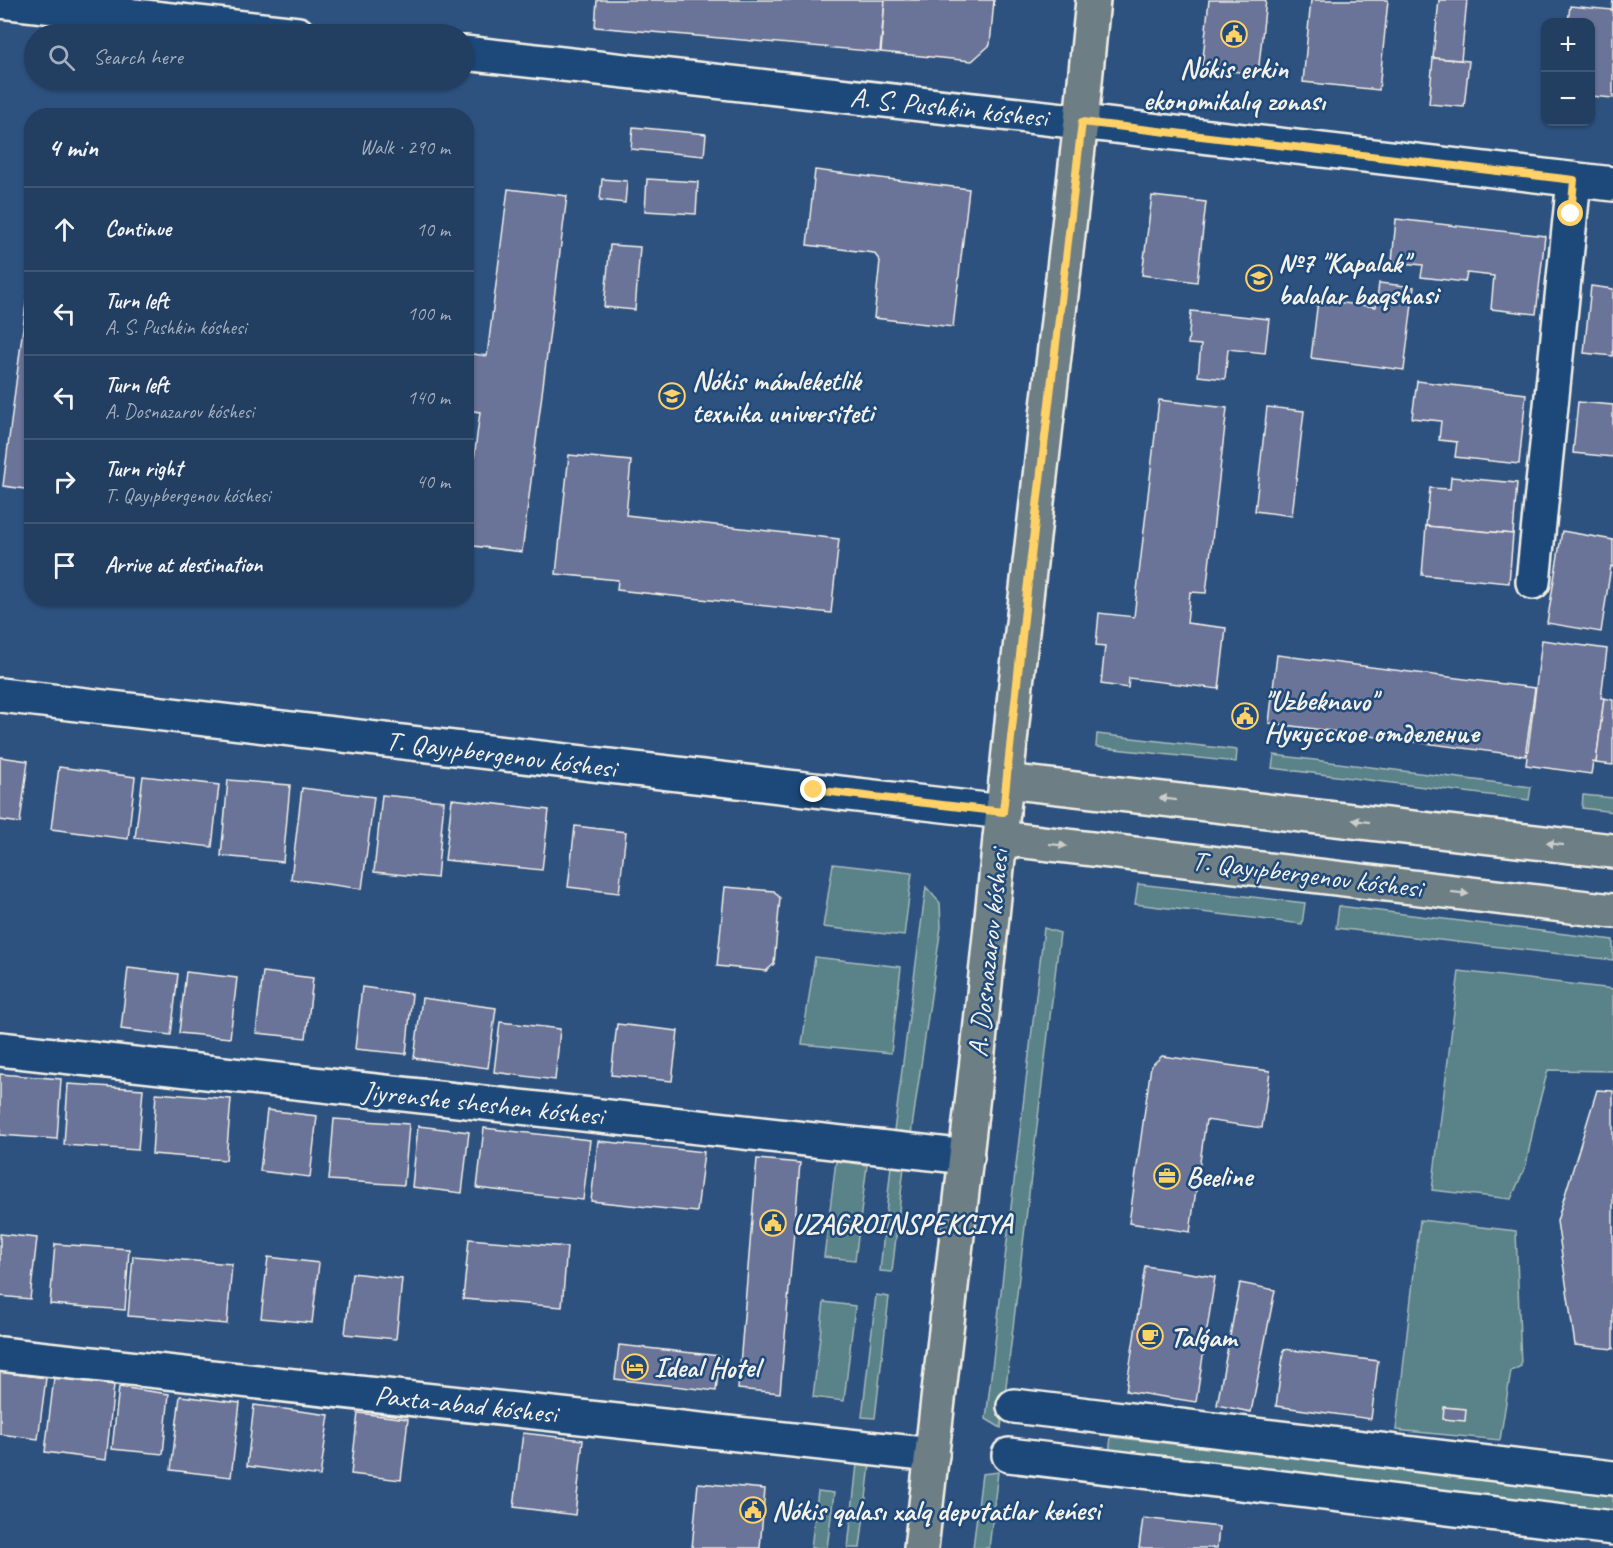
<!DOCTYPE html>
<html lang="en">
<head>
<meta charset="utf-8">
<style>
  body { margin:0; font-family:Caveat,sans-serif; background:#2a4566; color:#f1f3f6 }
  .controls { position:absolute; right:18px; top:18px; display:grid; overflow:hidden; border-radius:12px; box-shadow:0 2px 4px #0004 }
  .controls button { width:54px; height:54px; display:grid; place-items:center; padding:0; border:0; border-bottom:2px solid #3f5775; background:#223e60; color:#f1f3f6; font:30px sans-serif }
  .stop { position:absolute; width:18px; height:18px; margin:-14px; border:4px solid #ffd166; border-radius:50%; background:#fff }
  .stop.end { background:#ffd166; border-color:#fff; box-shadow:0 2px 6px #0008 }
  .list { margin:0; padding:0; list-style:none }
  h2 { display:flex; justify-content:space-between; align-items:center; height:78px; margin:0; padding:0 24px; font-size:26px }
  h2 small { font-size:20px; font-weight:400; color:#a2aebd }
  .list li { display:grid; grid-template-columns:39px 1fr auto; gap:18px; align-items:center; box-sizing:border-box; height:84px; padding:0 24px; border-top:2px solid #3f5775 }
  .list b { display:block; font-size:22px; white-space:nowrap }
  .list p { margin:0; font-size:20px; white-space:nowrap; color:#a2aebd }
  .list em { font-size:20px; font-style:normal; color:#a2aebd }
  .icon { flex:none; width:33px; height:33px; fill:none; stroke:currentColor; stroke-width:2; stroke-linecap:round; stroke-linejoin:round }
  .map { position:relative; flex:none; width:1613px; height:1548px; overflow:hidden }
  .search { position:absolute; background:#223e60; box-shadow:0 2px 4px #0004; left:24px; top:24px; width:450px; height:66px; display:flex; align-items:center; gap:15px; box-sizing:border-box; padding:0 21px; border-radius:33px; color:#a2aebd; font-size:22px }
  .panel { position:absolute; background:#223e60; box-shadow:0 2px 4px #0004; left:24px; top:108px; width:450px; height:498px; border-radius:24px }
  .map>svg:first-child { display:block }
  .green { fill:#5a8289; stroke:#a7bab8; stroke-width:1.5 }
  .building { fill:#6b7398; stroke:#f4f1e8; stroke-width:1.5 }
  .lines { fill:none; stroke-linecap:round; stroke-linejoin:round }
  .minor-casing { stroke:#f4f1e8; stroke-width:38 }
  .major-casing { stroke:#f4f1e8; stroke-width:38 }
  .minor { stroke:#1f4a7a; stroke-width:33 }
  .major { stroke:#6d7e84; stroke-width:33 }
  .oneway { fill:#ccceca }
  .route { stroke:#ffd166; stroke-width:8 }
  .labels { text-anchor:middle; dominant-baseline:central; stroke-width:5; stroke-linejoin:round; paint-order:stroke }
  .poi-label { font-size:28px; font-weight:bold; fill:#f4f1e8; stroke:#1f4a7a; text-anchor:start }
  .street-label { font-size:28px; fill:#f4f1e8; stroke:#1f4a7a }
</style>
</head>
<body>
<div class="map">
<svg width="1613" height="1548" viewBox="0 0 1613 1548">
  <rect width="100%" height="100%" fill="#2e5280"/>
  <filter id="ink" filterUnits="userSpaceOnUse"><feTurbulence type="fractalNoise" baseFrequency=".0167" numOctaves="2"/><feDisplacementMap in="SourceGraphic" scale="12" xChannelSelector="R" yChannelSelector="G"/><feConvolveMatrix kernelMatrix="1 2 1 2 8 2 1 2 1" color-interpolation-filters="sRGB"/></filter>
  <g filter="url(#ink)">
    <g class="green">
      <polygon points="1097,734 1237,750 1236,762 1096,747"/>
      <polygon points="1274,755 1531,787 1529,800 1272,768"/>
      <polygon points="1583,795 1613,798 1613,812 1582,808"/>
      <polygon points="833,864 912,873 904,936 823,927"/>
      <polygon points="1138,884 1305,903 1302,924 1135,904"/>
      <polygon points="926,887 940,903 941,927 911,1134 894,1131"/>
      <polygon points="1339,906 1613,940 1613,960 1336,928"/>
      <polygon points="1044,928 1060,933 1001,1428 986,1419"/>
      <polygon points="815,957 901,967 891,1053 802,1044"/>
      <polygon points="1459,971 1613,989 1613,1071 1548,1070 1537,1110 1526,1165 1511,1199 1432,1190"/>
      <polygon points="836,1161 867,1165 855,1260 824,1257"/>
      <polygon points="891,1166 904,1167 892,1272 880,1271"/>
      <polygon points="1420,1220 1516,1231 1521,1366 1511,1371 1500,1440 1396,1430"/>
      <polygon points="876,1295 889,1297 875,1418 862,1417"/>
      <polygon points="824,1302 855,1306 844,1401 813,1397"/>
      <polygon points="1111,1437 1613,1494 1613,1511 1109,1454"/>
      <polygon points="857,1464 870,1465 860,1548 848,1548"/>
      <polygon points="998,1472 989,1548 973,1548 982,1474"/>
      <polygon points="818,1491 834,1493 827,1548 811,1548"/>
    </g>
    <g class="building">
      <polygon points="597,0 885,0 880,52 595,27"/>
      <polygon points="885,0 994,0 990,45 972,61 881,52"/>
      <polygon points="1209,0 1266,0 1258,74 1202,68"/>
      <polygon points="1311,0 1388,0 1379,90 1303,82"/>
      <polygon points="1439,0 1467,0 1461,60 1433,58"/>
      <polygon points="1613,0 1613,98 1590,96 1590,22 1568,22 1570,6 1612,10"/>
      <polygon points="1433,58 1469,61 1464,107 1429,104"/>
      <polygon points="633,127 706,134 704,156 631,149"/>
      <polygon points="815,170 969,189 953,327 874,318 880,261 874,253 807,245"/>
      <polygon points="602,179 627,181 625,203 600,200"/>
      <polygon points="647,179 698,182 696,214 645,211"/>
      <polygon points="508,189 567,196 522,552 466,545 466,521 480,412 466,410 466,353 487,356"/>
      <polygon points="1152,196 1206,202 1197,282 1142,275"/>
      <polygon points="1396,219 1545,236 1536,314 1491,309 1494,276 1467,273 1465,282 1421,277 1423,265 1392,262"/>
      <polygon points="610,245 640,247 635,310 604,307"/>
      <polygon points="32,256 32,490 3,486"/>
      <polygon points="1379,283 1414,287 1404,370 1311,358 1318,300 1376,307"/>
      <polygon points="1591,286 1613,289 1613,356 1584,353"/>
      <polygon points="1191,311 1269,319 1265,353 1228,349 1225,379 1198,376 1201,345 1188,344"/>
      <polygon points="1417,381 1526,394 1519,464 1455,457 1457,442 1439,440 1441,421 1412,418"/>
      <polygon points="1159,400 1227,408 1206,593 1190,592 1187,623 1226,628 1219,689 1129,678 1128,688 1101,684 1105,646 1096,645 1099,613 1134,617"/>
      <polygon points="1578,402 1613,405 1613,457 1573,453"/>
      <polygon points="1267,407 1304,411 1292,516 1255,511"/>
      <polygon points="569,455 631,461 626,515 839,539 831,613 617,590 618,580 556,574"/>
      <polygon points="1451,477 1517,483 1513,534 1426,526 1430,488 1450,489"/>
      <polygon points="1426,526 1513,534 1509,583 1422,575"/>
      <polygon points="1562,531 1613,540 1613,567 1611,566 1601,632 1547,623"/>
      <polygon points="1542,640 1607,649 1601,698 1604,698 1596,763 1593,762 1591,774 1526,765"/>
      <polygon points="1277,655 1535,688 1525,756 1269,723"/>
      <polygon points="1604,698 1613,700 1613,765 1596,763"/>
      <polygon points="0,757 28,761 20,823 0,820"/>
      <polygon points="59,767 135,777 128,839 51,829"/>
      <polygon points="143,776 219,785 212,847 135,838"/>
      <polygon points="228,780 290,785 283,862 221,856"/>
      <polygon points="302,788 374,797 362,889 291,879"/>
      <polygon points="382,795 444,801 437,878 374,872"/>
      <polygon points="452,799 549,810 542,870 445,860"/>
      <polygon points="575,826 626,832 619,893 568,887"/>
      <polygon points="725,887 774,891 780,898 774,964 766,971 717,966"/>
      <polygon points="128,968 178,974 171,1035 121,1029"/>
      <polygon points="186,972 237,978 230,1038 179,1033"/>
      <polygon points="263,972 313,978 306,1038 256,1033"/>
      <polygon points="362,987 412,994 406,1054 355,1049"/>
      <polygon points="422,998 496,1008 488,1068 414,1058"/>
      <polygon points="500,1022 560,1029 555,1080 494,1072"/>
      <polygon points="617,1024 678,1031 672,1081 611,1075"/>
      <polygon points="1162,1056 1270,1071 1262,1128 1206,1120 1190,1232 1129,1223 1151,1066"/>
      <polygon points="0,1074 61,1079 57,1139 0,1135"/>
      <polygon points="68,1084 143,1089 138,1150 64,1145"/>
      <polygon points="1597,1090 1613,1091 1613,1349 1575,1345 1557,1221"/>
      <polygon points="156,1093 231,1099 226,1160 152,1154"/>
      <polygon points="267,1110 317,1116 310,1177 260,1171"/>
      <polygon points="334,1119 409,1124 404,1185 329,1180"/>
      <polygon points="418,1126 469,1132 462,1193 412,1187"/>
      <polygon points="484,1128 590,1140 583,1200 477,1188"/>
      <polygon points="598,1141 704,1152 697,1212 591,1201"/>
      <polygon points="757,1159 800,1163 780,1393 738,1389"/>
      <polygon points="0,1234 37,1238 30,1299 0,1296"/>
      <polygon points="469,1239 567,1247 562,1307 463,1299"/>
      <polygon points="55,1244 129,1249 125,1310 50,1304"/>
      <polygon points="133,1256 232,1264 227,1324 128,1316"/>
      <polygon points="268,1257 319,1263 312,1323 261,1318"/>
      <polygon points="1145,1266 1215,1277 1196,1402 1126,1391"/>
      <polygon points="352,1273 402,1279 396,1339 345,1334"/>
      <polygon points="1240,1283 1275,1290 1251,1412 1217,1405"/>
      <polygon points="619,1345 720,1356 716,1391 615,1379"/>
      <polygon points="1284,1349 1378,1361 1371,1419 1276,1406"/>
      <polygon points="0,1372 46,1378 38,1439 0,1434"/>
      <polygon points="54,1378 114,1385 106,1460 45,1452"/>
      <polygon points="119,1387 169,1394 163,1454 112,1449"/>
      <polygon points="180,1396 240,1403 231,1477 171,1470"/>
      <polygon points="254,1405 329,1415 320,1476 247,1466"/>
      <polygon points="1444,1407 1466,1409 1465,1421 1443,1419"/>
      <polygon points="358,1413 408,1419 401,1480 351,1474"/>
      <polygon points="523,1433 583,1440 575,1515 514,1507"/>
      <polygon points="698,1483 765,1489 760,1548 692,1548"/>
      <polygon points="1143,1518 1219,1527 1217,1548 1139,1548"/>
    </g>
    <g class="lines">
      <g class="minor-casing">
        <g id="minor">
          <polyline points="0,1 298,34"/>
          <polyline points="464,53 1081,122 1613,184"/>
          <polyline points="1533,582 1574,180"/>
          <polyline points="0,695 1003,812"/>
          <polyline points="0,1049 967,1157"/>
          <polyline points="0,1354 932,1455"/>
          <polyline points="1014,1406 1613,1478"/>
          <polyline points="1009,1455 1613,1528"/>
        </g>
      </g>
      <g class="major-casing">
        <g id="major">
          <polyline points="1006,781 1613,851"/>
          <polyline points="1000,838 1613,911"/>
          <polyline points="921,1548 978,1052 1016,684 1081,122 1093,0"/>
        </g>
      </g>
      <use href="#minor" class="minor"/>
      <use href="#major" class="major"/>
    </g>
    <defs><path id="oneway-solid" d="M-6-.8H1V-3.2L6.5 0L1 3.2V.8H-6Z" transform="scale(1.5)"/></defs>
    <g class="oneway">
      <use href="#oneway-solid" transform="translate(1168 799) rotate(-173)"/>
      <use href="#oneway-solid" transform="translate(1361 821) rotate(-173)"/>
      <use href="#oneway-solid" transform="translate(1555 844) rotate(-173)"/>
      <use href="#oneway-solid" transform="translate(1058 845) rotate(7)"/>
      <use href="#oneway-solid" transform="translate(1460 893) rotate(7)"/>
    </g>
  </g>
  <g class="lines" filter="url(#ink)">
    <polyline class="route" points="814,790 1003,812 1027,591 1082,122 1574,180 1571,214"/>
  </g>
  <defs>
    <g id="civic-ring" transform="scale(1.35)"><circle r="9.5" fill="#1f4a7a" stroke="#ffd166" stroke-width="1.5"/><path d="M-.6-6.5H3V-4.5H.6V-3L4-1V1h2V6H-6V1h2V-1L-.6-3ZM-1.2 2.5V6h2.4V2.5Z" fill="#ffd166"/></g>
    <g id="school-ring" transform="scale(1.35)"><circle r="9.5" fill="#1f4a7a" stroke="#ffd166" stroke-width="1.5"/><path d="M0-5L7-2L0 1L-7-2ZM-4 1L0 2.5L4 1V4Q0 6-4 4Z" fill="#ffd166"/></g>
    <g id="university-ring" transform="scale(1.35)"><circle r="9.5" fill="#1f4a7a" stroke="#ffd166" stroke-width="1.5"/><path d="M0-5L7-2L0 1L-7-2ZM-4 1L0 2.5L4 1V4Q0 6-4 4Z" fill="#ffd166"/></g>
    <g id="office-ring" transform="scale(1.35)"><circle r="9.5" fill="#1f4a7a" stroke="#ffd166" stroke-width="1.5"/><path d="M-6-3h4V-5.5h4V-3h4V5H-6ZM-1-4.5V-3h2v-1.5ZM-6 0V1H6V0Z" fill="#ffd166"/></g>
    <g id="cafe-ring" transform="scale(1.35)"><circle r="9.5" fill="#1f4a7a" stroke="#ffd166" stroke-width="1.5"/><path d="M-5.5-4.5H6V0H3Q3 3.5 0 3.5H-2.5Q-5.5 3.5-5.5 0ZM3-3.2v2h1.7v-2ZM-6 4.5H4V6H-6Z" fill="#ffd166"/></g>
    <g id="hotel-ring" transform="scale(1.35)"><circle r="9.5" fill="#1f4a7a" stroke="#ffd166" stroke-width="1.5"/><path d="M-6-4.5h1.5V1H6V5H4.5V3h-9V5H-6ZM-4 0a1.8 1.8 0 1 1 3.6 0ZM.5 0V-2.5h3Q6-2.5 6 0Z" fill="#ffd166"/></g>
  </defs>
  <g fill-rule="evenodd">
    <use href="#civic-ring" x="1234" y="34"/>
    <use href="#school-ring" x="1259" y="278"/>
    <use href="#university-ring" x="672" y="396"/>
    <use href="#civic-ring" x="1245" y="716"/>
    <use href="#office-ring" x="1167" y="1176"/>
    <use href="#civic-ring" x="773" y="1223"/>
    <use href="#cafe-ring" x="1150" y="1336"/>
    <use href="#hotel-ring" x="635" y="1367"/>
    <use href="#civic-ring" x="753" y="1510"/>
  </g>
  <g class="labels">
    <g class="poi-label">
      <text x="1234" y="68" text-anchor="middle">Nókis erkin<tspan x="1234" dy="32">ekonomikalıq zonası</tspan></text>
      <text x="1278" y="262">№7 "Kapalak"<tspan x="1278" dy="32">balalar baqshasi</tspan></text>
      <text x="692" y="380">Nókis mámleketlik<tspan x="692" dy="32">texnika universiteti</tspan></text>
      <text x="1264" y="700">"Uzbeknavo"<tspan x="1264" dy="32">Нукусское отделение</tspan></text>
      <text x="1186" y="1176">Beeline</text>
      <text x="792" y="1223">UZAGROINSPEKCIYA</text>
      <text x="1170" y="1336">Talǵam</text>
      <text x="654" y="1367">Ideal Hotel</text>
      <text x="772" y="1510">Nókis qalası xalq deputatlar keńesi</text>
    </g>
    <g class="street-label">
      <text transform="translate(949 107) rotate(6)">A. S. Pushkin kóshesi</text>
      <text transform="translate(501 754) rotate(7)">T. Qayıpbergenov kóshesi</text>
      <text transform="translate(1307 874) rotate(7)">T. Qayıpbergenov kóshesi</text>
      <text transform="translate(988 953) rotate(-84)">A. Dosnazarov kóshesi</text>
      <text transform="translate(483 1103) rotate(6)">Jiyrenshe sheshen kóshesi</text>
      <text transform="translate(466 1404) rotate(6)">Paxta-abad kóshesi</text>
    </g>
  </g>
</svg>
<div class="controls">
<button>+</button>
<button>−</button>
</div>
<div class="stop" style="left:1571px;top:214px"></div>
<div class="stop end" style="left:814px;top:790px"></div>
<div class="search"><svg class="icon" aria-label="search" viewBox="0 0 24 24"><circle cx="10" cy="10" r="6"/><path d="M15 15l6 6"/></svg>Search here</div>
<section class="panel">
<h2>4 min<small>Walk · 290 m</small></h2>
<ul class="list">
<li><svg class="icon" aria-label="ahead" viewBox="0 0 24 24"><path d="M12 20V5M6 11l6-6 6 6"/></svg><div><b>Continue</b></div><em>10 m</em></li>
<li><svg class="icon" aria-label="left" viewBox="0 0 24 24"><path d="M17 20v-9H6M10 6l-5 5 5 5"/></svg><div><b>Turn left</b><p>A. S. Pushkin kóshesi</p></div><em>100 m</em></li>
<li><svg class="icon" aria-label="left" viewBox="0 0 24 24"><path d="M17 20v-9H6M10 6l-5 5 5 5"/></svg><div><b>Turn left</b><p>A. Dosnazarov kóshesi</p></div><em>140 m</em></li>
<li><svg class="icon" aria-label="right" viewBox="0 0 24 24"><path d="M7 20v-9h11M14 6l5 5-5 5"/></svg><div><b>Turn right</b><p>T. Qayıpbergenov kóshesi</p></div><em>40 m</em></li>
<li><svg class="icon" aria-label="arrive" viewBox="0 0 24 24"><path d="M6 21V4h12l-3 4 3 4H6"/></svg><div><b>Arrive at destination</b></div></li>
</ul>
</section>
</div>
</body>
</html>
